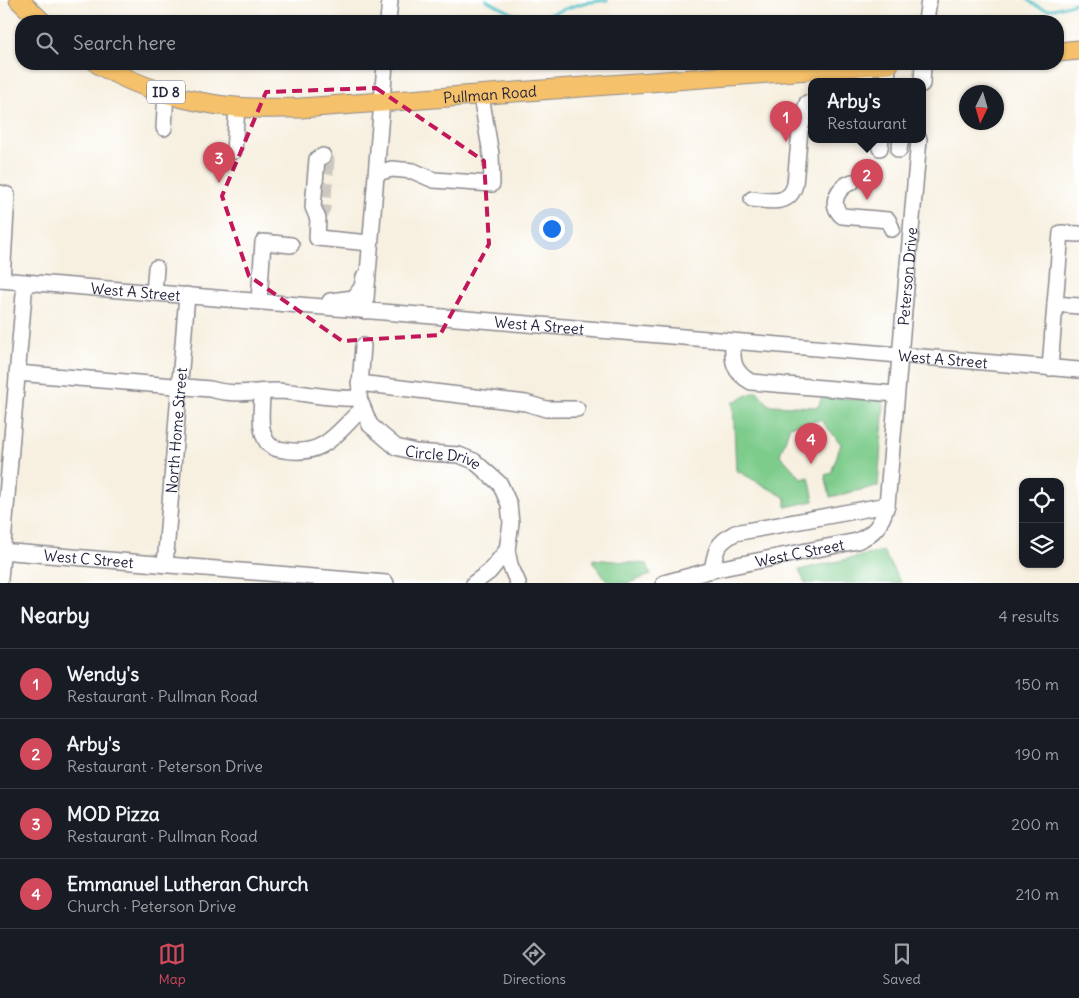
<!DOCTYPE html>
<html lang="en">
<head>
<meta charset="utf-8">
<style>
  body { margin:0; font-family:Delius,sans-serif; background:#20242c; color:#f1f3f6 }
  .controls { position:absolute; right:15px; bottom:15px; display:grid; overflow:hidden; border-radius:10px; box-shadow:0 1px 4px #0004 }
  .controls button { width:45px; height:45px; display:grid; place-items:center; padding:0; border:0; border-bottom:1px solid #363941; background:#171b24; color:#f1f3f6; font:25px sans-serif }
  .compass { position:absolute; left:959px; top:85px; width:45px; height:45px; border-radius:50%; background:#171b24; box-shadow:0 1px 4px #0004; rotate:185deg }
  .you { position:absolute; left:551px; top:228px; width:18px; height:18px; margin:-12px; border:4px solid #fff; border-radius:50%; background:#1a73e8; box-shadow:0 0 0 8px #1a73e833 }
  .badge { display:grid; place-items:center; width:32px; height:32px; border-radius:50%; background:#d1495b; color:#fff; font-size:16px; font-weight:700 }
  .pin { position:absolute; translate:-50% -41px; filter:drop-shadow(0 1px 2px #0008) }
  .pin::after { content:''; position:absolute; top:26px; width:18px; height:15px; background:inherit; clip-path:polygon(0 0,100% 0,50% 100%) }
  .popup { position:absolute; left:808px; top:78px; width:118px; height:65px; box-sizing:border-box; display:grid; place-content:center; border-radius:10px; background:#171b24; filter:drop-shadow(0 1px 4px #0005); font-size:16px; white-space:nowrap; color:#9ea1a6 }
  .popup b { font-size:19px; color:#f1f3f6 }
  .popup::after { content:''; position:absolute; left:50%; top:100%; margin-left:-10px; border:10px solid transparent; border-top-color:#171b24 }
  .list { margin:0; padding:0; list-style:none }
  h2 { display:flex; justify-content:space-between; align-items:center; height:65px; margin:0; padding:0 20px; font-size:21px }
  h2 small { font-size:16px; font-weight:400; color:#9ea1a6 }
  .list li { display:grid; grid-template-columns:32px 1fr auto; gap:15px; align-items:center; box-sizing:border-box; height:70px; padding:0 20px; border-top:1px solid #363941 }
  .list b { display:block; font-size:19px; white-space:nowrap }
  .list p { margin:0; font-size:16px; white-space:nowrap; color:#9ea1a6 }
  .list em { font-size:16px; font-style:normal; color:#9ea1a6 }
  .icon { flex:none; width:28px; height:28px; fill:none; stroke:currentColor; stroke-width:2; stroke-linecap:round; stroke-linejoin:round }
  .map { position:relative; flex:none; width:1079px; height:583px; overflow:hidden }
  .search { position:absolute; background:#171b24; box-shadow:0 1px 4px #0004; left:15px; right:15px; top:15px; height:55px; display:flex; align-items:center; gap:12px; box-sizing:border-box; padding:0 18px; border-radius:20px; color:#9ea1a6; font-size:19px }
  .sheet { height:345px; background:#171b24 }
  nav { display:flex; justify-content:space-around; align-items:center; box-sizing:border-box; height:70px; border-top:1px solid #363941; background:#171b24; font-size:14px; color:#9ea1a6 }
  nav a { display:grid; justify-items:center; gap:2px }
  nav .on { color:#d1495b }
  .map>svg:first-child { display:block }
  .green { fill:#7ecc8c; stroke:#507764 }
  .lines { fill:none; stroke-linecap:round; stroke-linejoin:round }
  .stream { stroke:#56c3cb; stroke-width:3 }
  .minor-tunnel { stroke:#ccc7bf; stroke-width:15; stroke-dasharray:15 8; stroke-linecap:butt }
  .minor-casing { stroke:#8c898e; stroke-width:18 }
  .major-casing { stroke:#8c898e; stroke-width:21 }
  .minor { stroke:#fff; stroke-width:15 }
  .major { stroke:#f5c16b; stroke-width:19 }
  .marked { fill:none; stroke:#c2185b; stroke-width:4; stroke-dasharray:10 6; stroke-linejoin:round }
  .labels { text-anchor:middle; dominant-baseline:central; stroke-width:4.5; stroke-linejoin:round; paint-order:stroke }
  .shield { fill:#fff; stroke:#646476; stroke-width:1 }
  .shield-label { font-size:14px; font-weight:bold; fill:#22223b }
  .street-label { font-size:15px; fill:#22223b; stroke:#fff }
</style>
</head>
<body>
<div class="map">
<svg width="1079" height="583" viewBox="0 0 1079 583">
  <rect width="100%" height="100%" fill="#fff"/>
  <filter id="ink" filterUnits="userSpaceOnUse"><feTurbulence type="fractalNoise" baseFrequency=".02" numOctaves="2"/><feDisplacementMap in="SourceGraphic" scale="10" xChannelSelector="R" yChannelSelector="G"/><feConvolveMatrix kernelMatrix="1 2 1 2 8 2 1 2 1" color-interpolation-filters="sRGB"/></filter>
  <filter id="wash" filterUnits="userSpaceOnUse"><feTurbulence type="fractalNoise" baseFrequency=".0096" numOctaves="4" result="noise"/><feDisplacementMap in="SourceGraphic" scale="20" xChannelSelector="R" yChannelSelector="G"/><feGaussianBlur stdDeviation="1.12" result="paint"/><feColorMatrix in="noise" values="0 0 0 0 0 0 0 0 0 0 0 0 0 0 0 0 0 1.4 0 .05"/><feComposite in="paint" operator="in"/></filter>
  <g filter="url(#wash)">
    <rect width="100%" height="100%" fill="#f7f0e0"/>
    <g class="green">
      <polygon points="757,391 769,405 818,407 822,397 879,400 884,403 878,486 830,497 825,475 831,473 841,444 821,420 790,426 780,455 802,479 809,477 814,501 786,507 786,498 736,470 733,402"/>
      <polygon points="883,551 901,583 805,583 799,570"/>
      <polygon points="593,559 647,564 651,575 628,583 609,583 593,563"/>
    </g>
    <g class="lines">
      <g class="stream">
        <polyline points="486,0 514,14 541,17 583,3 607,0"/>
        <path d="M1028,0C1046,16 1059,7 1079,2"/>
      </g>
    </g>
  </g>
  <g filter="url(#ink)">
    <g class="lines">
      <polyline class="minor-tunnel" points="318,219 323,208 327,160 323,156"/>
      <g class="minor-casing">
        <g id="minor">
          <polyline points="388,21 390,0"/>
          <polyline points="926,21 929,0"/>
          <polyline points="865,81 867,66"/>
          <polyline points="887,81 888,64"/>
          <polyline points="922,84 923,64"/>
          <polyline points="164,128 166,92"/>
          <polyline points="880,148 881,139"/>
          <polyline points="899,150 901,139"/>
          <polyline points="234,151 237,107"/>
          <polyline points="323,156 317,159 313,207 318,219 317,238 370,243"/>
          <polyline points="377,173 392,169 413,171 434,180 492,184 491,154 481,96"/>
          <path d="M852,182C838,187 828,204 842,216L888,220L892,229"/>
          <polyline points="0,193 7,195 2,280"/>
          <path d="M752,199C770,201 790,206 795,184L800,130L807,103"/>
          <polyline points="1079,234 1061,233 1055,304 1079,306"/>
          <path id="s1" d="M0,280L1079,370"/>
          <polyline points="154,293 156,268"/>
          <polyline points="259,301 263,242 291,245"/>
          <polyline points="330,301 354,298 362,287 364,277"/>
          <polyline points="365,311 385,64"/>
          <path d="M733,342C732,361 733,372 751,382L896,394"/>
          <path id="s2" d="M363,346L359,398L370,425L396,447L415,452L459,455L474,461L500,484L509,504L511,523L507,550L510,565L518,583"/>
          <polyline points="1050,368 1055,304"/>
          <path d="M17,373L210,389C233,396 253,391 277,391C304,392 331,400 359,398"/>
          <polyline points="359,383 526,403 546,409 577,409"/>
          <path d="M262,392C262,406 258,429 267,442C271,448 277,449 284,450C324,457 335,434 362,409"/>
          <path id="s3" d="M0,551L386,583"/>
          <path id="s4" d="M165,565L187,295"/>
          <path d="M712,570C716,549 716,544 735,533L887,505"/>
          <polyline points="0,579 25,282"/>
          <polyline points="474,583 489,572 507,550"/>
          <path id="s5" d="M664,583L712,570L857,541C876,533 881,524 887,505L919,139"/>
        </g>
      </g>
      <g class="major-casing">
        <g id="major">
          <polyline points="19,0 41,21"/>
          <polyline points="1058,52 1079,50"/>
          <path id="s6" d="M98,64C139,88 189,103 236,107C257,109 279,108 301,108L889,64"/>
        </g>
      </g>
      <use href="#minor" class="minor"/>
      <use href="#major" class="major"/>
    </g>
  </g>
  <path class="marked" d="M376,88L484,161L489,244L440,335L342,341L249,276L222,196L266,92Z"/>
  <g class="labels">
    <rect class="shield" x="147" y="80.5" width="38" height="23" rx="4"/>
    <g class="shield-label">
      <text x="166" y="92">ID 8</text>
    </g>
    <g class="street-label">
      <text stroke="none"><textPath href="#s6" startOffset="400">Pullman Road</textPath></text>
      <text stroke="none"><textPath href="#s5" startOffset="476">Peterson Drive</textPath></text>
      <text stroke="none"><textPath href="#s1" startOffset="136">West A Street</textPath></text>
      <text stroke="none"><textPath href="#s1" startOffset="541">West A Street</textPath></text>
      <text stroke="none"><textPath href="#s1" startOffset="946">West A Street</textPath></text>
      <text stroke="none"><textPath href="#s4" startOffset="135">North Home Street</textPath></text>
      <text stroke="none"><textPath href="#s2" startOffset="164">Circle Drive</textPath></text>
      <text stroke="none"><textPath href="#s5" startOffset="139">West C Street</textPath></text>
      <text stroke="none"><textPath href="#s3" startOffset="89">West C Street</textPath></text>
    </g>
  </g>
</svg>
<div class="controls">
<button><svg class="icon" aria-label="locate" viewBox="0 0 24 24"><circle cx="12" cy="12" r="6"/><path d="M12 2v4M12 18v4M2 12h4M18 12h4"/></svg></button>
<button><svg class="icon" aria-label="layers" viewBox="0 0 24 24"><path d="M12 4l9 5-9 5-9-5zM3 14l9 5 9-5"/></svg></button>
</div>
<svg class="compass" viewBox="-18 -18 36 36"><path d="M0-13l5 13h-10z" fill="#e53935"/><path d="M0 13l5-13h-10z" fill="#9ea1a6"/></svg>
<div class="you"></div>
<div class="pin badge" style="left:786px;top:142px">1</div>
<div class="pin badge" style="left:867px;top:200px">2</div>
<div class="popup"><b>Arby's</b>Restaurant</div>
<div class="pin badge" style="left:219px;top:183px">3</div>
<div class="pin badge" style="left:811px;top:464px">4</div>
<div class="search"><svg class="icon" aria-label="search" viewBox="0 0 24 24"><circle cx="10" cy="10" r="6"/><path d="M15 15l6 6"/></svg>Search here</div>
</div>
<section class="sheet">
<h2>Nearby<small>4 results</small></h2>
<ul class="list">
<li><span class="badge">1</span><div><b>Wendy's</b><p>Restaurant · Pullman Road</p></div><em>150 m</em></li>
<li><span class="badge">2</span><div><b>Arby's</b><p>Restaurant · Peterson Drive</p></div><em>190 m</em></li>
<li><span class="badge">3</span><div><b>MOD Pizza</b><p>Restaurant · Pullman Road</p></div><em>200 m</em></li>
<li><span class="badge">4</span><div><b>Emmanuel Lutheran Church</b><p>Church · Peterson Drive</p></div><em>210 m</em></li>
</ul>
</section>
<nav>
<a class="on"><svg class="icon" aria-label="map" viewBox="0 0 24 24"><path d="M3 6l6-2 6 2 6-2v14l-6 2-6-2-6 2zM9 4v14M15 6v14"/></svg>Map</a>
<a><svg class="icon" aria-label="directions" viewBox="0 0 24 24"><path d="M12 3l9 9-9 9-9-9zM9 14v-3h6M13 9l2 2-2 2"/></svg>Directions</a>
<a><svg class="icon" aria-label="saved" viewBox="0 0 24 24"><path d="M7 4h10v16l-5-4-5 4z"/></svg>Saved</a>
</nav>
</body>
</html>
